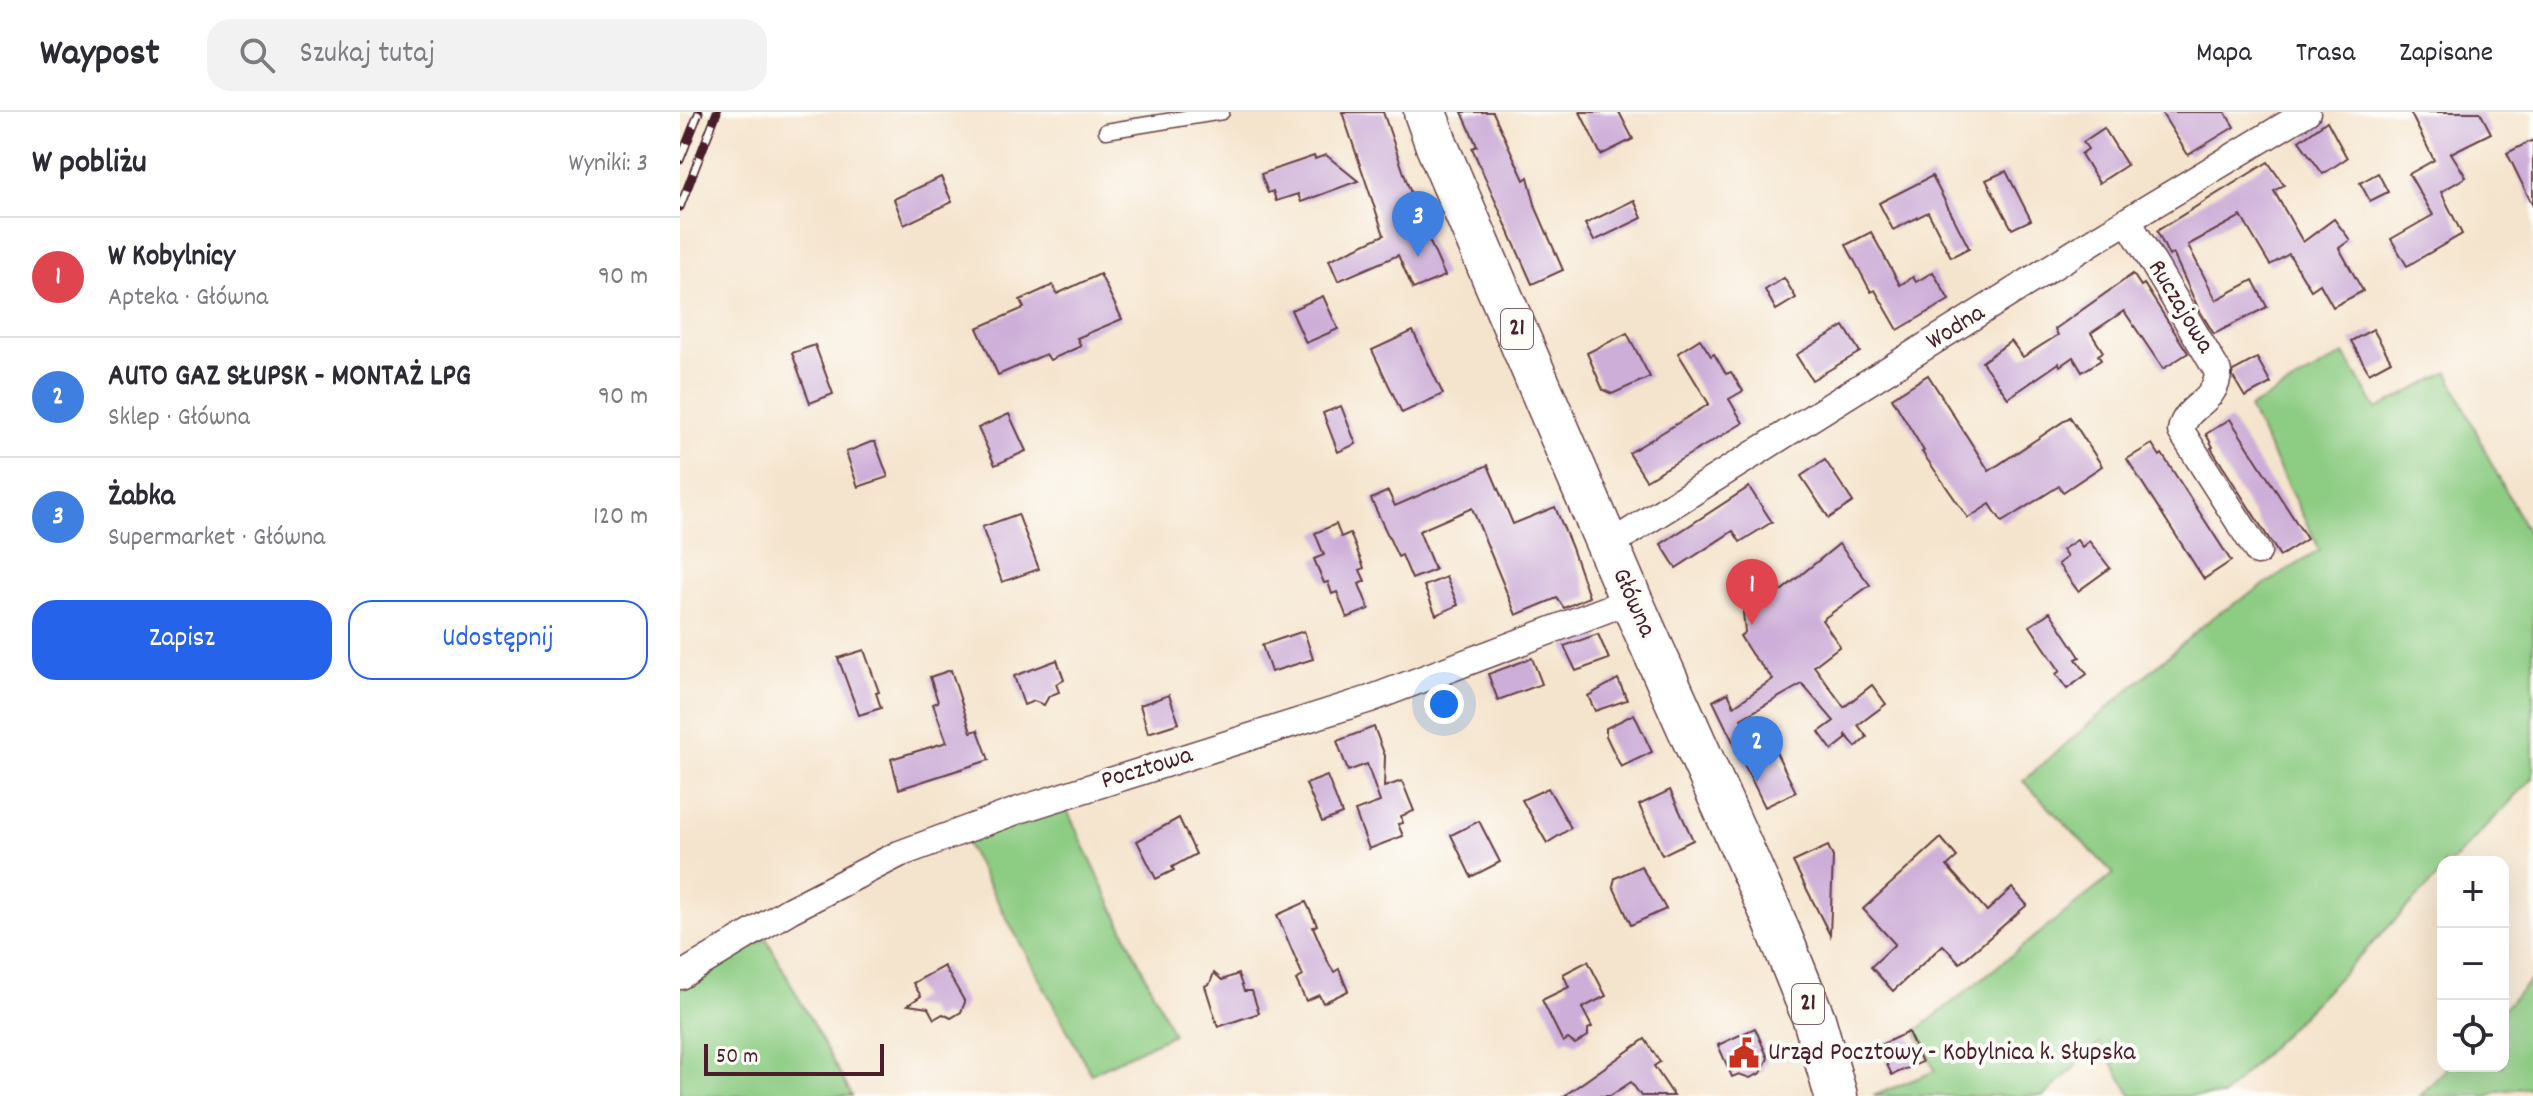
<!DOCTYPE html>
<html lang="pl">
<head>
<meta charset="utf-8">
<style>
  body { margin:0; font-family:Dekko,sans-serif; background:#f2f2f3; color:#2b2b33 }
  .controls { position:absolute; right:24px; bottom:24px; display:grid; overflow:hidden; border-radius:16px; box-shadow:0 8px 32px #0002 }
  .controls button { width:72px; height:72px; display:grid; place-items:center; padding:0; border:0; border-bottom:2px solid #e1e1e2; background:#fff; color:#2b2b33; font:40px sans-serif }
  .scale { position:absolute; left:24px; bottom:20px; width:180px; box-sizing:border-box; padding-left:8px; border:4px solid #4a1f2b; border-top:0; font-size:22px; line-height:28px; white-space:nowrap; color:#4a1f2b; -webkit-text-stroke:6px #fdfcf7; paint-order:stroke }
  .you { position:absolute; left:764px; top:592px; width:28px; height:28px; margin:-20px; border:6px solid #fff; border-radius:50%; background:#1a73e8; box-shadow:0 0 0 12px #1a73e833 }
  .badge { display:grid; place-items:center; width:52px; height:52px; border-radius:50%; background:#2563eb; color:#fff; font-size:26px; font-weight:700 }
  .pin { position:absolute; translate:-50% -66px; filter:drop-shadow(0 2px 4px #0008) }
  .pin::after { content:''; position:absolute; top:42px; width:28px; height:24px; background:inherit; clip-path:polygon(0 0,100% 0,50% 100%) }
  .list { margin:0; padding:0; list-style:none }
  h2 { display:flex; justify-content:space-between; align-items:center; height:104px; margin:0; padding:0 32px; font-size:34px }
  h2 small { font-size:26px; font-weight:400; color:#7c7c81 }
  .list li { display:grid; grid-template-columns:52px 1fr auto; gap:24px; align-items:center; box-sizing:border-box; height:120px; padding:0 32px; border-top:2px solid #e1e1e2 }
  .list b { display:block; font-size:30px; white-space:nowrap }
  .list p { margin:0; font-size:26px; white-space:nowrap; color:#7c7c81 }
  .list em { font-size:26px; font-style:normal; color:#7c7c81 }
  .actions { display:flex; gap:16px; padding:24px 32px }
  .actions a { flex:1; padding:18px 0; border:2px solid #2563eb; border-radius:24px; text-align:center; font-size:28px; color:#2563eb }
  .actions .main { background:#2563eb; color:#fff }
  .icon { flex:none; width:44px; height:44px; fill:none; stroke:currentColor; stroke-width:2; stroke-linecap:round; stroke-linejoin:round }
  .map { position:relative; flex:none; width:1853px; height:984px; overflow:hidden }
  header { display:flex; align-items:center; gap:48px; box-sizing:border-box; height:112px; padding:0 40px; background:#fff; border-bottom:2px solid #e1e1e2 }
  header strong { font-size:38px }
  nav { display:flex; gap:44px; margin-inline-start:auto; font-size:28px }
  .search { width:560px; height:72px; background:#f2f2f3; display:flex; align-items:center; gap:20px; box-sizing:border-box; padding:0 28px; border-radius:24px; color:#7c7c81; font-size:30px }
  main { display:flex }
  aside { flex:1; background:#fff }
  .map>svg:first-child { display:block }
  .green { fill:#8dcc83; stroke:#6c7657; stroke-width:2 }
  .building { fill:#cdaed8 }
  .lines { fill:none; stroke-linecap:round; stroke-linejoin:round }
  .service-casing { stroke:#643d43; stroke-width:17 }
  .minor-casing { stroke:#643d43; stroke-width:29 }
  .primary-casing { stroke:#643d43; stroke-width:45 }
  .service { stroke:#fff; stroke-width:14 }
  .minor { stroke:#fff; stroke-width:26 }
  .primary { stroke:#fff; stroke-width:42 }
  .rail-casing { stroke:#4a1f2b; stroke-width:9 }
  .rail { stroke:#fdfcf7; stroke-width:6; stroke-dasharray:18; stroke-linecap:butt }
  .labels { text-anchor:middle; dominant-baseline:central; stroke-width:8; stroke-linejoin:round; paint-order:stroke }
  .shield { fill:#fdfcf7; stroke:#806168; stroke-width:2 }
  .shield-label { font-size:24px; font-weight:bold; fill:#4a1f2b }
  .street-label { font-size:26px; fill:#4a1f2b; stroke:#fdfcf7 }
  .poi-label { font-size:26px; fill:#4a1f2b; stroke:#fdfcf7; text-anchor:start }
</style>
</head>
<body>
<header>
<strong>Waypost</strong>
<div class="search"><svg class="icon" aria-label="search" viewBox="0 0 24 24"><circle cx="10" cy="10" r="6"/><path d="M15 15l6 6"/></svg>Szukaj tutaj</div>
<nav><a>Mapa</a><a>Trasa</a><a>Zapisane</a></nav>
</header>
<main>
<aside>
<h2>W pobliżu<small>Wyniki: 3</small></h2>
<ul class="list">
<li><span class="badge" style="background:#e0444e">1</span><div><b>W Kobylnicy</b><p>Apteka · Główna</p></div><em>90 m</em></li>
<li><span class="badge" style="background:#3f7fe0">2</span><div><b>AUTO GAZ SŁUPSK - MONTAŻ LPG</b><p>Sklep · Główna</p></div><em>90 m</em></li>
<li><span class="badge" style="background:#3f7fe0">3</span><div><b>Żabka</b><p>Supermarket · Główna</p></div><em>120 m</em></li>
</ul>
<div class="actions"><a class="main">Zapisz</a><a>Udostępnij</a></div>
</aside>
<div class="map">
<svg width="1853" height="984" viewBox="0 0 1853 984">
  <rect width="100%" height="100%" fill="#fdfcf7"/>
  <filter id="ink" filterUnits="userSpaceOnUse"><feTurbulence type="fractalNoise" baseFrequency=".0125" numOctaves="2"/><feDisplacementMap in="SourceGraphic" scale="16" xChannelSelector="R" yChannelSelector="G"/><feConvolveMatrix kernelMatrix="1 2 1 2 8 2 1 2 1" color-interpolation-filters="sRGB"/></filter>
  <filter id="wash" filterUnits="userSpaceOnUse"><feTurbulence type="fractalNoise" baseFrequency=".006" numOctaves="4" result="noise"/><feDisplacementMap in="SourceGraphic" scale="32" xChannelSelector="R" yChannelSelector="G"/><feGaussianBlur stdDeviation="1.8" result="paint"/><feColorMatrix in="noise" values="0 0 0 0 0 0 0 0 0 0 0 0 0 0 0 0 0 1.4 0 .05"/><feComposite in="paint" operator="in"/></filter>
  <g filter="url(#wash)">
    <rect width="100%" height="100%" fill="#f5e4cd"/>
    <g class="green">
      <polygon points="1664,242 1697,297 1768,260 1811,351 1853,430 1853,666 1772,750 1763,750 1763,759 1543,984 1452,984 1420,931 1364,984 1193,984 1255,959 1236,919 1434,762 1343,669 1533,505 1640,438 1569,296"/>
      <polygon points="386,696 493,922 411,962 285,729"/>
      <polygon points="86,826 172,984 0,984 0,877"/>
      <polygon points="1853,866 1853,975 1818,979 1808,984 1740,984 1769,954 1823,954 1823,897"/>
    </g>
    <g id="blocks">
      <g class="building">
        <polygon points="662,0 703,0 740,108 765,164 733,177 718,143 658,169 649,148 704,123"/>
        <polygon points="782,0 813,0 844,68 848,65 856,96 883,158 852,172 792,36 797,34"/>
        <polygon points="900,0 939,0 953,27 921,43"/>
        <polygon points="1481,0 1545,0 1554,15 1508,43"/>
        <polygon points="1730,0 1800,0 1811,21 1771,41 1786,65 1761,80 1782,122 1727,154 1711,127 1753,103 1729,62 1754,48"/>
        <polygon points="1647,9 1667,46 1643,62 1619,29"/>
        <polygon points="1424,16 1447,53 1419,71 1401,42 1408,37 1403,30"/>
        <polygon points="1853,28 1853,94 1827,41"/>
        <polygon points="646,43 678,69 621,90 618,82 596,89 593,79 588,81 581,62 634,44 635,47"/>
        <polygon points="1588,50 1604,73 1594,79 1623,130 1654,107 1670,128 1659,136 1683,179 1653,195 1640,172 1631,178 1609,142 1590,153 1561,104 1508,133 1536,188 1573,168 1587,195 1534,222 1518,196 1493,141 1489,144 1477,119"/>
        <polygon points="1326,59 1351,108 1332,117 1306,68"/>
        <polygon points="1698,61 1708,80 1690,89 1680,71"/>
        <polygon points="1252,64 1289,136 1271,145 1248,100 1213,118 1199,91"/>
        <polygon points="261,65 272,90 224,113 214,87"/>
        <polygon points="954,88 962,106 914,129 905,112"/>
        <polygon points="1191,120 1220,173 1233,165 1236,170 1253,160 1269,188 1218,218 1195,178 1191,180 1166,133"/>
        <polygon points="420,162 442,207 397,226 401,234 370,248 366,242 318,263 297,216 344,196 340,188 373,173 377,182"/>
        <polygon points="1453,162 1461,174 1464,172 1508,241 1483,257 1444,199 1411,221 1423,240 1418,243 1421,248 1402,260 1393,245 1380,254 1379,251 1328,286 1302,250 1331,229 1343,245 1378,223 1375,217"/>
        <polygon points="1104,166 1116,186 1096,198 1085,178"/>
        <polygon points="643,184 658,217 626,231 611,198"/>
        <polygon points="1164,214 1180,240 1132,268 1116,243"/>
        <polygon points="1693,217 1711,249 1689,261 1671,229"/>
        <polygon points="733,219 763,282 722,301 692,238"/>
        <polygon points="947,221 970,265 932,282 923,278 907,241"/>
        <polygon points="1020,227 1031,244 1034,242 1046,262 1051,260 1063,279 1049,287 1063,311 966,368 949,341 1029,292 998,241"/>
        <polygon points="135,233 153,282 130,291 112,241"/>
        <polygon points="1577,246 1591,271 1565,285 1553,265 1553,259"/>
        <polygon points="1248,263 1309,359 1390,305 1422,354 1383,380 1379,374 1322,410 1310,392 1288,406 1242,340 1244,339 1212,286"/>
        <polygon points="661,294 676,332 658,340 643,301"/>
        <polygon points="329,302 346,339 315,353 298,316"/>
        <polygon points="1550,307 1627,427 1600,444 1531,336 1533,335 1526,322"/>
        <polygon points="191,330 195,330 208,365 178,375 166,340"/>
        <polygon points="1472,332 1480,344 1482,342 1551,449 1524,467 1447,347"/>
        <polygon points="1145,348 1173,390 1149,406 1121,364"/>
        <polygon points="808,353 833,412 875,395 892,436 909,485 884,496 877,486 836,503 792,396 739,419 755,458 732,467 722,443 718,445 691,387 708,379 715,394"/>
        <polygon points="1069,375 1092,410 1060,430 1053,419 996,456 981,432"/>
        <polygon points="338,402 359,457 322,470 302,415"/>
        <polygon points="656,412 661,425 670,421 684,456 680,458 685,469 679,472 689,497 667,506 657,480 652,482 648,470 644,471 634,447 644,443 635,421"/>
        <polygon points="1397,428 1402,435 1409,429 1430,456 1398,479 1378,452 1387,445 1382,438"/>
        <polygon points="1159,432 1190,473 1142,508 1160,534 1134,554 1164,595 1192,573 1206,592 1178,613 1187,625 1176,635 1166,623 1166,627 1152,638 1139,620 1154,609 1122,572 1061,607 1078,638 1092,632 1116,680 1085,695 1033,589 1048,581 1054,594 1093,567 1072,543 1060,524 1065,520 1063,500 1097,474 1101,479"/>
        <polygon points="766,465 778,493 756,503 744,474"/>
        <polygon points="1370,500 1400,545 1396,547 1407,562 1387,577 1376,562 1380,559 1350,514"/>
        <polygon points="624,519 633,547 591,560 582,533"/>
        <polygon points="918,522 929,547 896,559 884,534"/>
        <polygon points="184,538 199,580 196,581 201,596 179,603 158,546"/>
        <polygon points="852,546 862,572 818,588 808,562"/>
        <polygon points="377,548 384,568 376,572 379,580 369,584 364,593 354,589 344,593 334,564"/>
        <polygon points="271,558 291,620 298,618 309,648 219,677 211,647 267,630 253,592 258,590 250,565"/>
        <polygon points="938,567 947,588 915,599 908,584"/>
        <polygon points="489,583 499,611 468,621 460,593"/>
        <polygon points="954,602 972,640 941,655 926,624 926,616"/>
        <polygon points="694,615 705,644 704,675 722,669 734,699 721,704 723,711 718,712 723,724 689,737 675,699 700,690 687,652 668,659 657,629"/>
        <polygon points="647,664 662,702 642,710 626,672"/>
        <polygon points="868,676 891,716 867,731 842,688"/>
        <polygon points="990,678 1013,728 982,743 959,693"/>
        <polygon points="499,706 516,742 492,755 494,758 476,767 457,729"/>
        <polygon points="799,709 820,750 791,765 771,723"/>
        <polygon points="1261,726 1277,745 1267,754 1307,799 1332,776 1347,793 1280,851 1263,833 1213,879 1191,855 1215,832 1183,797"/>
        <polygon points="1148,734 1153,745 1150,823 1113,750"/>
        <polygon points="961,754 986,797 951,813 933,774 935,766"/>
        <polygon points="626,790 637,813 633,815 649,852 654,860 659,857 668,879 643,891 639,883 626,889 616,868 623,864 597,803"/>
        <polygon points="908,849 926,884 902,896 912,915 908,917 908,924 895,932 888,927 883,930 862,888 889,875 883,862"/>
        <polygon points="264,854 285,890 281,900 271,906 263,902 254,907 248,896 228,893 241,884 233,871"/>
        <polygon points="534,861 542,868 558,862 564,879 572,879 579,901 538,915 525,874 530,871"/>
        <polygon points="1075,916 1088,946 1081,961 1070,966 1059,962 1052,965 1038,933"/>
        <polygon points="1228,920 1242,950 1212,963 1198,934"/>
        <polygon points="965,927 980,950 974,954 994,984 961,984 951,970 930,984 884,984"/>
      </g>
    </g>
  </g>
  <g filter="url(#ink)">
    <use href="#blocks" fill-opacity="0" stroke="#643d43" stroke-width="2"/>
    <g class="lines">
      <g class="service-casing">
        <polyline id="service" points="426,19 542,0"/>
      </g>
      <g class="minor-casing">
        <g id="minor">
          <path d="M1448,109L1538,260C1537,292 1505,292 1501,319L1578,440"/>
          <polyline points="927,434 1415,128 1627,0"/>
          <polyline points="0,864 110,798 219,742 339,698 690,587 951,488"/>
        </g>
      </g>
      <g class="primary-casing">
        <polyline id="primary" points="745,0 757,34 951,488 1092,803 1134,907 1156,984"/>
      </g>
      <use href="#service" class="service"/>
      <use href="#minor" class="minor"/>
      <use href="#primary" class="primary"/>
      <g class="rail-casing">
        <g id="rail">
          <polyline points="0,48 19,0"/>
          <polyline points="0,95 37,0"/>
        </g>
      </g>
      <use href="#rail" class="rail"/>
    </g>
  </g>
  <defs>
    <g id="civic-bare" transform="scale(2.4)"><path d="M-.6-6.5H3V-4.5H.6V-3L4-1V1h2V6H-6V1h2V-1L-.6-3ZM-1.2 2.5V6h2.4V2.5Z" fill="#c8321e" stroke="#fdfcf7" stroke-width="2.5" paint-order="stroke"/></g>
  </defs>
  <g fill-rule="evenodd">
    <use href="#civic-bare" x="1064" y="941"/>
  </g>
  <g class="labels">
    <g class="shield">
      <rect x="821" y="197" width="32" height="40" rx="6"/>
      <rect x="1112" y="872" width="32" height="40" rx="6"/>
    </g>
    <g class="shield-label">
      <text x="837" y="217">21</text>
      <text x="1128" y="892">21</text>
    </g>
    <g class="street-label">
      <text transform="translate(1500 195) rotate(59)">Ruczajowa</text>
      <text transform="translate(1276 216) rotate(-32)">Wodna</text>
      <text transform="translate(953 491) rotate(66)">Główna</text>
      <text transform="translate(467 657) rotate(-17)">Pocztowa</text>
    </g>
    <g class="poi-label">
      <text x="1088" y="941">Urząd Pocztowy - Kobylnica k. Słupska</text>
    </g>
  </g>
</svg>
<div class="controls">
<button>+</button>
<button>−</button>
<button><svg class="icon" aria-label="locate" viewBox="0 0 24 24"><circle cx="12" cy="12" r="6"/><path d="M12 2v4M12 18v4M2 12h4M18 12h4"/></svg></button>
</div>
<div class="scale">50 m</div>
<div class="you"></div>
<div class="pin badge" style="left:1072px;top:513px;background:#e0444e">1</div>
<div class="pin badge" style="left:1077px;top:670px;background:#3f7fe0">2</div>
<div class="pin badge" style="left:738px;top:145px;background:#3f7fe0">3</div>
</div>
</main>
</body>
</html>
